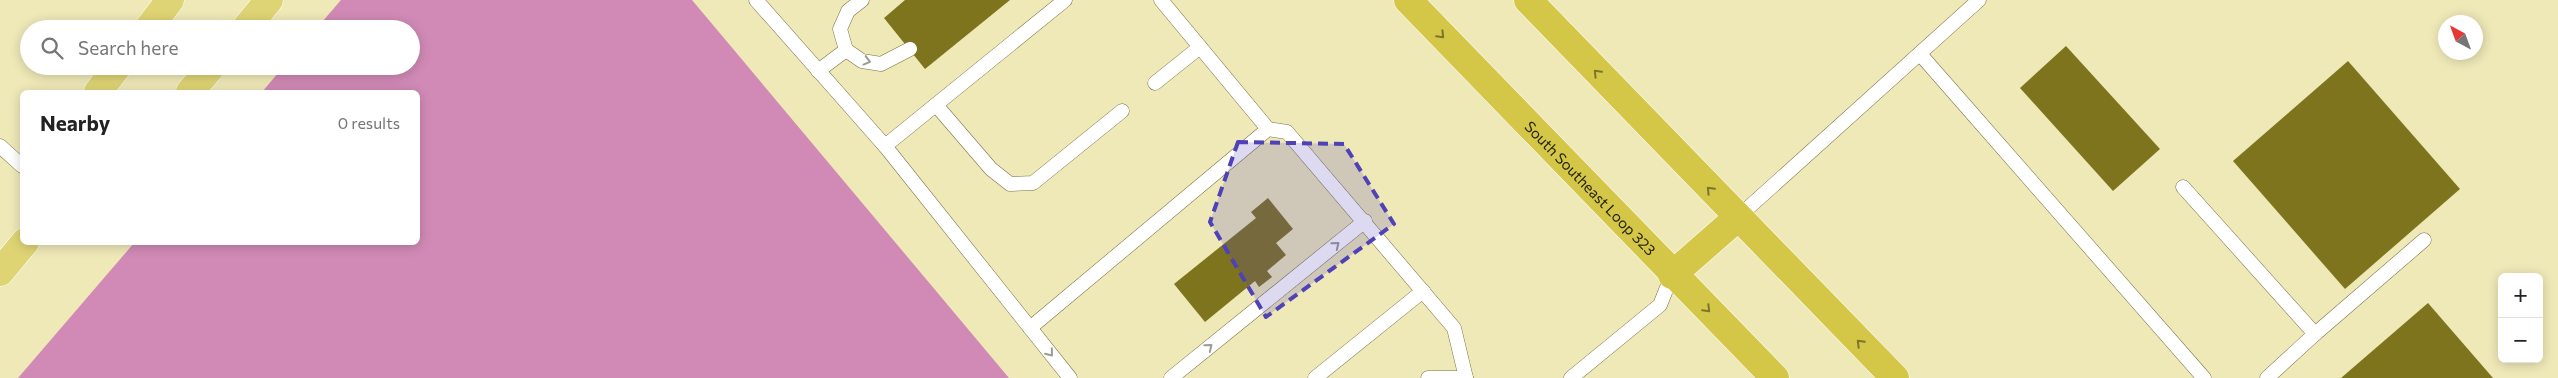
<!DOCTYPE html>
<html lang="en">
<head>
<meta charset="utf-8">
<style>
  body { margin:0; font-family:Commissioner,sans-serif; background:#f2f2f2; color:#222 }
  .controls { position:absolute; right:15px; bottom:15px; display:grid; overflow:hidden; border-radius:8px; box-shadow:0 2px 12px #0003 }
  .controls button { width:45px; height:45px; display:grid; place-items:center; padding:0; border:0; border-bottom:1px solid #e0e0e0; background:#fff; color:#222; font:25px sans-serif }
  .compass { position:absolute; left:2438px; top:15px; width:45px; height:45px; border-radius:50%; background:#fff; box-shadow:0 2px 12px #0003; rotate:319deg }
  .list { margin:0; padding:0; list-style:none }
  h2 { display:flex; justify-content:space-between; align-items:center; height:65px; margin:0; padding:0 20px; font-size:21px }
  h2 small { font-size:16px; font-weight:400; color:#767676 }
  .icon { flex:none; width:28px; height:28px; fill:none; stroke:currentColor; stroke-width:2; stroke-linecap:round; stroke-linejoin:round }
  .map { position:relative; flex:none; width:2558px; height:378px; overflow:hidden }
  .search { position:absolute; background:#fff; box-shadow:0 2px 12px #0003; left:20px; top:20px; width:400px; height:55px; display:flex; align-items:center; gap:12px; box-sizing:border-box; padding:0 18px; border-radius:28px; color:#767676; font-size:19px }
  .panel { position:absolute; background:#fff; box-shadow:0 2px 12px #0003; left:20px; top:90px; width:400px; height:155px; border-radius:8px }
  .map>svg:first-child { display:block }
  .forest { fill:#d18ab6 }
  .building { fill:#7f741e }
  .lines { fill:none; stroke-linecap:round; stroke-linejoin:round }
  .service-casing { stroke:#777245; stroke-width:15 }
  .primary-casing { stroke:#fff; stroke-width:29 }
  .trunk-casing { stroke:#fff; stroke-width:29 }
  .service { stroke:#fff; stroke-width:14 }
  .primary { stroke:#dfd474; stroke-width:28 }
  .trunk { stroke:#d4c646; stroke-width:28 }
  .oneway { stroke:#7d752c }
  .oneway2 { stroke:#9d9c94 }
  .marked { fill:#4f41b8; fill-opacity:0.2; stroke:#4f41b8; stroke-width:4; stroke-dasharray:10 6; stroke-linejoin:round }
  .labels { text-anchor:middle; dominant-baseline:central; stroke-width:4; stroke-linejoin:round; paint-order:stroke }
  .street-label { font-size:15px; fill:#262411; stroke:#fcf7c5 }
</style>
</head>
<body>
<div class="map">
<svg width="2558" height="378" viewBox="0 0 2558 378">
  <rect width="100%" height="100%" fill="#efe9b8"/>
  <polygon class="forest" points="341,0 692,0 1009,378 18,378 134,243 418,242 418,92 262,92 284,66 411,66 411,29 316,29"/>
  <g class="building">
    <polygon points="905,0 1010,0 925,69 884,18"/>
    <polygon points="2066,46 2160,149 2113,191 2020,88"/>
    <polygon points="2348,61 2460,189 2345,289 2233,161"/>
    <polygon points="1268,198 1293,229 1276,243 1286,255 1267,271 1272,277 1259,287 1255,281 1205,322 1174,284 1256,218 1251,212"/>
    <polygon points="2428,303 2493,378 2341,378"/>
  </g>
  <g class="lines">
    <g class="service-casing">
      <g id="service">
        <polyline points="756,0 885,146 1065,0"/>
        <polyline points="862,0 848,11 840,29 846,50 862,61 881,64 910,49"/>
        <polyline points="1161,0 1268,129"/>
        <polyline points="1920,54 2204,378"/>
        <polyline points="818,71 846,50"/>
        <polyline points="1155,83 1200,47"/>
        <polyline points="936,105 991,169 1010,184 1033,183 1122,111"/>
        <polyline points="0,146 22,166"/>
        <polyline points="885,146 1070,378"/>
        <polyline points="2183,187 2315,334 2267,378"/>
        <polyline points="1737,218 1979,0"/>
        <polyline points="1030,328 1268,129 1287,132 1454,328 1466,378"/>
        <polyline points="2315,334 2424,240"/>
        <polyline points="1171,378 1365,221"/>
        <polyline points="1315,378 1423,291"/>
        <polyline points="1428,378 1466,378"/>
        <polyline points="1571,378 1660,305 1672,275"/>
      </g>
    </g>
    <g class="primary-casing">
      <g id="primary">
        <polyline points="148,29 170,0"/>
        <polyline points="245,29 269,0"/>
        <polyline points="98,92 118,66"/>
        <polyline points="190,92 212,66"/>
        <polyline points="0,272 25,242"/>
      </g>
    </g>
    <g class="trunk-casing">
      <g id="trunk">
        <path id="s1" d="M1408,0L1775,378"/>
        <polyline points="1528,0 1895,378"/>
        <polyline points="1672,275 1737,218"/>
      </g>
    </g>
    <use href="#service" class="service"/>
    <use href="#primary" class="primary"/>
    <use href="#trunk" class="trunk"/>
  </g>
  <defs><path id="oneway-chevron" d="M-2-3.5L2.5 0L-2 3.5" fill="none" stroke-width="1.6" stroke-linecap="round" stroke-linejoin="round" transform="scale(1.25)"/></defs>
  <g class="oneway">
    <use href="#oneway-chevron" transform="translate(1441 35) rotate(46)"/>
    <use href="#oneway-chevron" transform="translate(1597 73) rotate(-134)"/>
    <use href="#oneway-chevron" transform="translate(1710 190) rotate(-134)"/>
    <use href="#oneway-chevron" transform="translate(1707 309) rotate(45)"/>
    <use href="#oneway-chevron" transform="translate(1860 343) rotate(-135)"/>
  </g>
  <g class="oneway2">
    <use href="#oneway-chevron" transform="translate(867 61) rotate(15)"/>
    <use href="#oneway-chevron" transform="translate(1336 245) rotate(-39)"/>
    <use href="#oneway-chevron" transform="translate(1209 347) rotate(-39)"/>
    <use href="#oneway-chevron" transform="translate(1050 353) rotate(51)"/>
  </g>
  <path class="marked" d="M1238,142L1344,144L1394,224L1266,317L1210,222Z"/>
  <g class="labels">
    <g class="street-label">
      <text stroke="none"><textPath href="#s1" startOffset="262">South Southeast Loop 323</textPath></text>
    </g>
  </g>
</svg>
<div class="controls">
<button>+</button>
<button>−</button>
</div>
<svg class="compass" viewBox="-18 -18 36 36"><path d="M0-13l5 13h-10z" fill="#e53935"/><path d="M0 13l5-13h-10z" fill="#767676"/></svg>
<div class="search"><svg class="icon" aria-label="search" viewBox="0 0 24 24"><circle cx="10" cy="10" r="6"/><path d="M15 15l6 6"/></svg>Search here</div>
<section class="panel">
<h2>Nearby<small>0 results</small></h2>
<ul class="list">
</ul>
</section>
</div>
</body>
</html>
